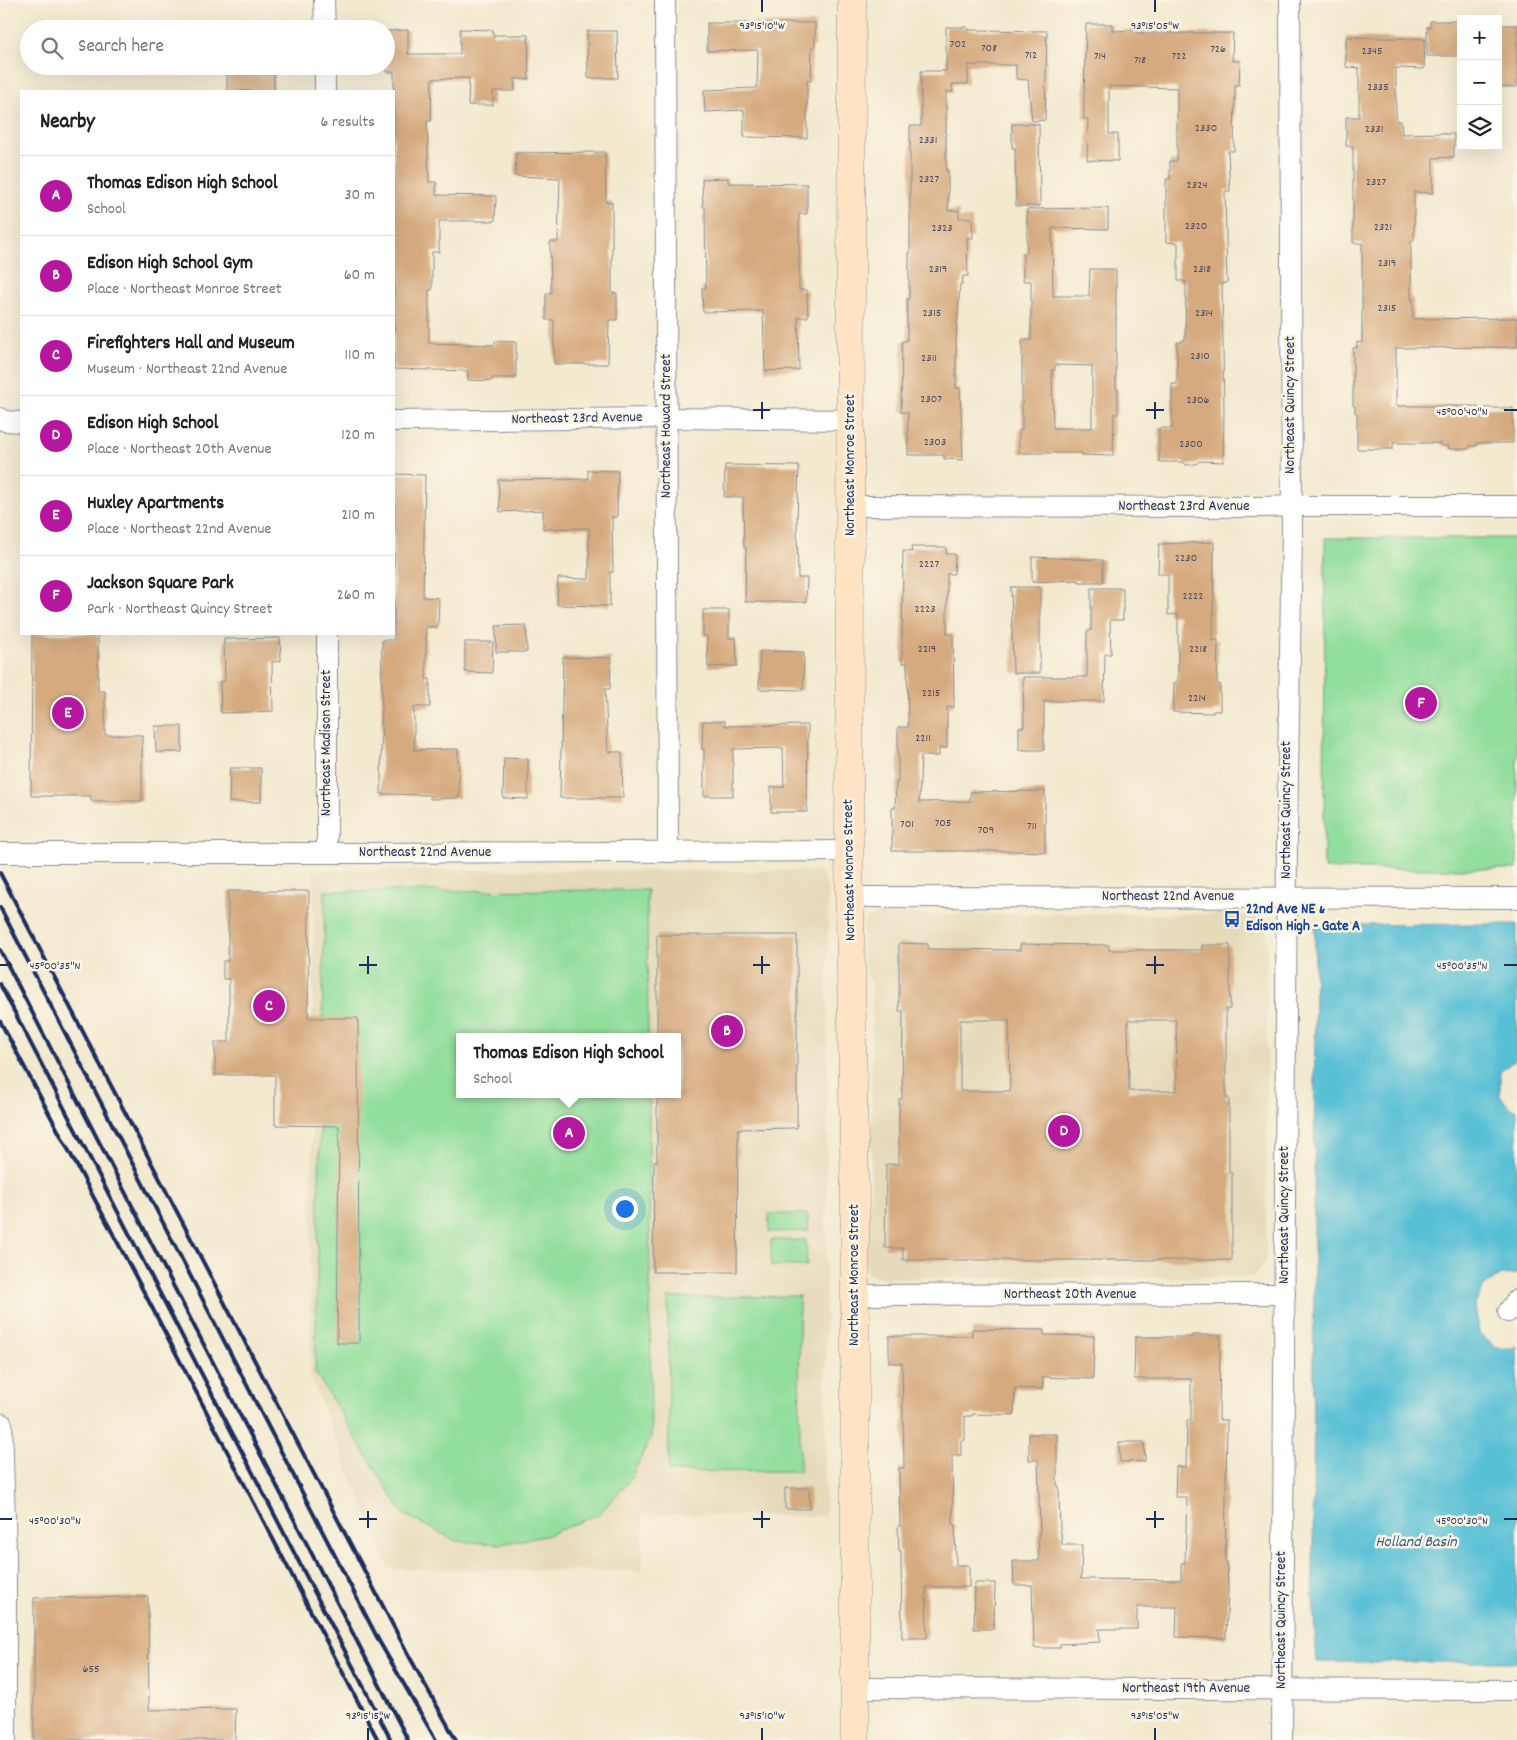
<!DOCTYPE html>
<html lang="en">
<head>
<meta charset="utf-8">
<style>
  body { margin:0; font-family:Dekko,sans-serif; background:#f6f6f6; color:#222 }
  .controls { position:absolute; right:15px; top:15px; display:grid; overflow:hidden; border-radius:0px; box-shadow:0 5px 20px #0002 }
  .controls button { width:45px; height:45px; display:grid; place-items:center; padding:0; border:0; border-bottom:1px solid #e0e0e0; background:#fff; color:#222; font:25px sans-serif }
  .you { position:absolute; left:624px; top:1208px; width:18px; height:18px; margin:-12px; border:4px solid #fff; border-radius:50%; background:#1a73e8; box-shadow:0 0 0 8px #1a73e833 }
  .badge { display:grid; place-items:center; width:32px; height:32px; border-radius:50%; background:#b5179e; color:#fff; font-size:16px; font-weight:700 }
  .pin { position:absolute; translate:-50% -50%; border:2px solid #fff; box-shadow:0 1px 5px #0006 }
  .popup { position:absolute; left:456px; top:1033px; width:225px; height:65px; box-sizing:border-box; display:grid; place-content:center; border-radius:0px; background:#fff; filter:drop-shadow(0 1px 4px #0005); font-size:16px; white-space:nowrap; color:#767676 }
  .popup b { font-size:19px; color:#222 }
  .popup::after { content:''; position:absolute; left:50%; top:100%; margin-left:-10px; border:10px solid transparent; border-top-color:#fff }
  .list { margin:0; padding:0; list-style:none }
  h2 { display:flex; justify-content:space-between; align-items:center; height:65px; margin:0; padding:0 20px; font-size:21px }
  h2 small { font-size:16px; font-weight:400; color:#767676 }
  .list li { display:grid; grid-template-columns:32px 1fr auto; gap:15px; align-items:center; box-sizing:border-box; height:80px; padding:0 20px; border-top:1px solid #e0e0e0 }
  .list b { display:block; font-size:19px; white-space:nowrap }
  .list p { margin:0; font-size:16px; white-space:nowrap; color:#767676 }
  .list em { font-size:16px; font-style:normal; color:#767676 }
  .icon { flex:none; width:28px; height:28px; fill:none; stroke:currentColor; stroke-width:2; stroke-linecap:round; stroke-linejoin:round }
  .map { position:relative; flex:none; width:1517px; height:1740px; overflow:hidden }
  .search { position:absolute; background:#fff; box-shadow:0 5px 20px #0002; left:20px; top:20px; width:375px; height:55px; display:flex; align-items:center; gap:12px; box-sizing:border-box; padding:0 18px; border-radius:28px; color:#767676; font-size:19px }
  .panel { position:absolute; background:#fff; box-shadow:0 5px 20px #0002; left:20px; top:90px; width:375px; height:545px; border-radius:0px }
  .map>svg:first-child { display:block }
  .built { fill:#e5daba; fill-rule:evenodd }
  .green { fill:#92de9c; stroke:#56867d }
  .water { fill:#58c0d5; stroke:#3a789a }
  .building { fill:#d6aa7f; fill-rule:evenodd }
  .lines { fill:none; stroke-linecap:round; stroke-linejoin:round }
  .street-casing { stroke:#868c96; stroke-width:22 }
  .secondary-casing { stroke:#868c96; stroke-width:29 }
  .street { stroke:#fff; stroke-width:20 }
  .secondary { stroke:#fee4c5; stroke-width:28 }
  .rail { stroke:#1b2f5e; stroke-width:4 }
  .ticks { fill:none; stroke:#1b2f5e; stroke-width:2 }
  .labels { text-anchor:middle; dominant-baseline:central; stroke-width:5; stroke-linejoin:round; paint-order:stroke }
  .number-label { font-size:12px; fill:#4a4e66 }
  .street-label { font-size:15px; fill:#1b2f5e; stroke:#fcf5e5 }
  .transit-label { font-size:15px; font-weight:bold; fill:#164399; stroke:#fcf5e5; text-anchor:start }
  .water-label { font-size:16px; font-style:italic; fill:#2d5a82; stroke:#fcf5e5 }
  .ticks-label { font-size:12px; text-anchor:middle; fill:#1b2f5e; stroke:#fcf5e5; stroke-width:5; stroke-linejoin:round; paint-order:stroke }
</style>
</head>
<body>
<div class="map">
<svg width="1517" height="1740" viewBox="0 0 1517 1740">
  <rect width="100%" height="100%" fill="#fcf5e5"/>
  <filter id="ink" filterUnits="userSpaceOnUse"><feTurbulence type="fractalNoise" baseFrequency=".02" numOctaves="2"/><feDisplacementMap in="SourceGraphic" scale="10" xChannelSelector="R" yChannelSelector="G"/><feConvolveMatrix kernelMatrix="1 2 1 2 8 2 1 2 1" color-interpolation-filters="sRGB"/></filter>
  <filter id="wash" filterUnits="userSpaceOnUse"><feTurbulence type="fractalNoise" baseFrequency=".0096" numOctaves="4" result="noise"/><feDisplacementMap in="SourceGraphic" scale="20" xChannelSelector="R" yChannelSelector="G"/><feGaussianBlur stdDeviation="1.12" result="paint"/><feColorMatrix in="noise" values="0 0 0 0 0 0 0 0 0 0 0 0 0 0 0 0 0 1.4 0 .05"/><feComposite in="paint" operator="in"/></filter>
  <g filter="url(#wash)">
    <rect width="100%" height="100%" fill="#f2e9cf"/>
    <g class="built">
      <path d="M314,870L817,871L824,877L828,890L825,1516L643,1514L642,1571L389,1569L310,1377ZM460,1037H678V1094H460Z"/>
      <polygon points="876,914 1256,914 1267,925 1266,1262 1252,1277 882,1278 867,1273 861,1234 871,1201 872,985 863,966 863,922"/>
    </g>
    <g class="green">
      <polygon points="1325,538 1517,538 1517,869 1324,869"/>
      <polygon points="647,890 648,1037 460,1037 460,1094 649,1094 651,1437 630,1480 599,1514 545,1536 501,1544 456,1541 403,1514 315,1372 325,891"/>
      <polygon points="769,1214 808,1214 808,1231 769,1232"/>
      <polygon points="771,1240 806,1240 807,1266 771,1266"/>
      <polygon points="799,1296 800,1471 669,1472 668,1298"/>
    </g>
    <polygon class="water" points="1517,924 1517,1058 1500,1072 1500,1096 1513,1110 1517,1110 1517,1274 1501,1275 1484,1286 1475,1305 1479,1333 1496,1348 1512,1348 1517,1346 1517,1662 1317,1662 1313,1601 1315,925"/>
    <g id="blocks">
      <g class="building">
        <polygon points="1430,21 1458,21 1458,27 1460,27 1460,56 1427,56 1427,27 1430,27"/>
        <polygon points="707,23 815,23 815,47 812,47 811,81 807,80 807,138 744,137 744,110 705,112 704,90 757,88 758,50 707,51"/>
        <polygon points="1086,24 1112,24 1112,31 1137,30 1137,33 1233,33 1232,61 1240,61 1239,85 1235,85 1234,151 1228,151 1230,191 1225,191 1227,283 1222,283 1224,413 1223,462 1199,461 1196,464 1186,465 1183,462 1159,462 1159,428 1172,428 1172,384 1177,384 1177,342 1182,342 1182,340 1185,340 1186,286 1185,281 1178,281 1178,243 1166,242 1166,179 1170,179 1170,161 1177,161 1177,88 1109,86 1109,134 1118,134 1118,161 1087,160 1088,119 1084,119 1084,98"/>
        <rect x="1498" y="25" width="19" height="62"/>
        <polygon points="946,27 967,27 969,30 1047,31 1045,120 1032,121 1028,80 1016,79 1016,65 968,65 968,84 952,84 953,92 946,92 946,171 948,171 948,211 959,210 959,218 972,218 973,238 967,238 968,276 963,276 962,284 960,284 956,341 956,388 960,388 963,460 944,459 944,455 908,455 908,412 901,412 902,341 907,341 907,299 909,299 909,253 910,253 910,126 921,126 921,71 946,71"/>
        <polygon points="460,29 493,30 493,35 528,35 529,79 514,79 515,91 493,91 493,105 468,105 469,78 432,79 431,121 427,121 429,182 436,182 436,195 496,196 495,221 439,221 439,252 432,252 432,290 429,290 429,343 495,345 495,341 516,342 516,378 492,378 492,381 468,380 468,371 394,369 394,72 386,72 386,31 408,30 408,54 460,54"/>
        <polygon points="587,31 617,31 618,78 588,78"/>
        <polygon points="1346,37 1425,39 1424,69 1396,68 1396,121 1401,121 1402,134 1444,133 1444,134 1454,134 1454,157 1433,158 1433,193 1414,192 1414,241 1411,241 1411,299 1413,299 1413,319 1517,318 1517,347 1396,348 1396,406 1477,406 1477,408 1513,408 1513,443 1477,443 1477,446 1469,446 1469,449 1449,449 1449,446 1441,446 1441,443 1393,443 1393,449 1357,449 1357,413 1355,413 1355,406 1353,406 1353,348 1357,348 1357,342 1362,343 1362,243 1353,243 1353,146 1346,146 1346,117 1359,117 1359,68 1346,67"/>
        <rect x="227" y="66" width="47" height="25"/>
        <polygon points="1012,124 1039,124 1040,206 1016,206 1015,148 1012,148"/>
        <polygon points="605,152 606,202 612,202 612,293 617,293 617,320 609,320 608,364 554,364 554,320 546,320 546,293 551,293 550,242 558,242 560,178 515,176 516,153"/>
        <polygon points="728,178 728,183 807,184 807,214 799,214 799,290 807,290 808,317 798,317 799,370 765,371 763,311 703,312 702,288 706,288 705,207 703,207 702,179"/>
        <path d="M1108,208V229L1052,228L1053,296H1089L1090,269H1116V389H1118V414H1114L1113,456L1082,455V453H1019V430H1022V340H1031V281H1023V253H1027V209ZM1055,365L1092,366V428H1053L1052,370H1055Z"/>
        <polygon points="725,465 799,466 797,520 798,578 807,578 806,602 745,602 746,548 744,548 743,497 724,497"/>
        <polygon points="588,470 618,471 617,517 612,517 613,572 610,572 610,606 557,605 558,578 589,579 589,528 543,529 543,510 500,512 498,480 588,479"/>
        <polygon points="394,474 425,475 423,597 439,598 438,627 426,627 426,679 430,679 430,707 414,707 414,750 458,749 459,798 430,799 430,795 381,794 382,640 394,640"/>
        <polygon points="1214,542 1213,641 1218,640 1217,684 1220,684 1220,711 1213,711 1213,713 1173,712 1174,682 1178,682 1178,614 1168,615 1168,574 1158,574 1159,544"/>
        <polygon points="911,547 946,547 946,554 955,554 954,574 947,574 947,634 953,634 954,707 947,707 947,748 939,748 939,756 921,756 919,802 970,801 970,792 1045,791 1045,852 1018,851 892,851 892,808 895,808 896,782 898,782 898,727 908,727 907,663 902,663 903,551 912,552"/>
        <polygon points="1032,557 1103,560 1103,582 1079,582 1079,580 1032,582"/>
        <polygon points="1011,587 1040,587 1040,673 1013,673"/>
        <polygon points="1091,588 1123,588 1123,620 1110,620 1111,654 1105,654 1104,701 1044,701 1044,750 1019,750 1019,727 1024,727 1023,677 1087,677 1087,631 1091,631"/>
        <polygon points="703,610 729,610 729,638 736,638 737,666 708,667 707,636 703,636"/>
        <polygon points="526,625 527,652 496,652 496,626"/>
        <polygon points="32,634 98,634 98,691 105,691 105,735 142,735 142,801 91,801 91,796 31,796"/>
        <polygon points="280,638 281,661 272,662 273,711 221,713 220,681 225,681 224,639"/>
        <polygon points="465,642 493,642 492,673 465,672"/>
        <polygon points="760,651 804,652 803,690 759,689"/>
        <polygon points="563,657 611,658 610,689 605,689 608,752 622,752 623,798 560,798"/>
        <polygon points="703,721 725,721 725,726 808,725 807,812 771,812 771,787 784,787 783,748 733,749 733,796 704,796 704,749 702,749"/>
        <polygon points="155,726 182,726 182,752 156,752"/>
        <polygon points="504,758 528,759 528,799 503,798"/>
        <polygon points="230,768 261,768 261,802 229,802"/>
        <polygon points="228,891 309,891 308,1018 358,1018 359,1343 337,1343 339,1126 275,1125 275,1075 215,1075 215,1042 229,1042 229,979 223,979 223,961 228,961"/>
        <polygon points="657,935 797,935 797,1128 738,1129 737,1272 653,1272 654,1161 657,1161 657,1094 678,1094 678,1037 657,1037"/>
        <path d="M899,943L928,944V949L1020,950V944L1109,945V950H1202V945H1230V1009H1226V1098H1229V1173H1232V1260H903V1248H885L886,1164H899V1099H902L903,1011H899ZM960,1020H1009L1010,1091H960ZM1128,1020H1176L1177,1091H1129Z"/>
        <polygon points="972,1329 1044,1330 1044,1335 1094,1336 1093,1379 1043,1377 1042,1389 1015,1388 1014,1415 972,1414 972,1416 965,1416 965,1440 961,1440 961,1455 952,1455 953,1525 955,1525 956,1565 969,1565 969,1587 926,1587 927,1638 902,1638 901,1551 899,1551 898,1526 900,1526 899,1468 904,1468 902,1363 889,1363 889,1336 972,1336"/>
        <polygon points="1192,1335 1220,1335 1219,1420 1227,1420 1225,1562 1227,1562 1228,1587 1226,1638 1176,1637 1177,1607 1137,1607 1137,1629 1099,1629 1100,1642 1060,1644 1060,1648 1034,1648 1032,1585 1014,1585 1013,1561 1039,1561 1038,1533 1040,1533 1038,1460 1029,1460 1029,1434 1057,1434 1057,1486 1059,1486 1060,1532 1061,1532 1062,1545 1082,1545 1081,1579 1181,1580 1181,1563 1185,1563 1187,1497 1175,1497 1176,1466 1186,1467 1187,1420 1191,1420 1191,1379 1134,1379 1135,1337 1192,1337"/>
        <polygon points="1119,1442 1144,1442 1145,1461 1120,1462"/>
        <polygon points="785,1488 809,1488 810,1509 785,1509"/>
        <polygon points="975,1583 995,1583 994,1629 974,1629"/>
        <polygon points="148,1597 149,1710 236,1709 235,1740 34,1740 34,1598"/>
      </g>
    </g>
  </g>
  <g filter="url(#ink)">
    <use href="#blocks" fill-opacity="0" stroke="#868c96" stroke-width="1"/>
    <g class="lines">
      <g class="street-casing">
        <g id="street">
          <polyline points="324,0 325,29"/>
          <polyline points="665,0 668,852"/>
          <polyline points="325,66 325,91"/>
          <polyline points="0,418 5,421 21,422"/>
          <polyline points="394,421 667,418 851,420"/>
          <polyline points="850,506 1265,507 1292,506 1517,506"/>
          <polyline points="327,634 327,853"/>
          <polyline points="0,853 360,853 849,851"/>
          <polyline points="850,897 1517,898"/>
          <polyline points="855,1295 1285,1294"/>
          <polyline points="1508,1312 1517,1300"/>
          <polyline points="0,1424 2,1424 6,1554 6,1740"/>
          <polyline points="855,1688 1517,1690"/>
          <polyline points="1282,1740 1287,834 1292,531 1290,0"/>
        </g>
      </g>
      <g class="secondary-casing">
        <polyline id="secondary" points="852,0 849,851 855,1207 855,1740"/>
      </g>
      <use href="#street" class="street"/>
      <use href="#secondary" class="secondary"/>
      <g class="rail">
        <polyline points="0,873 409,1656 456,1740"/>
        <polyline points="0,907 379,1641 436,1740"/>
        <polyline points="0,950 408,1740"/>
        <polyline points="0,984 391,1740"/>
        <polyline points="0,1021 146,1296 378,1740"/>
      </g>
    </g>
  </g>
  <path class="ticks" d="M762,0V12M1155,0V12M762,402V419M1155,402V419M753,410H770M1146,410H1164M1504,410H1517M368,956V974M762,956V974M1155,956V974M0,965H12M359,965H377M753,965H770M1146,965H1164M1504,965H1517M368,1511V1528M762,1511V1528M1155,1511V1528M0,1519H12M359,1519H377M753,1519H770M1146,1519H1164M1504,1519H1517M368,1728V1740M762,1728V1740M1155,1728V1740"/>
  <defs>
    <g id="bus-bare" transform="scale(1.35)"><path d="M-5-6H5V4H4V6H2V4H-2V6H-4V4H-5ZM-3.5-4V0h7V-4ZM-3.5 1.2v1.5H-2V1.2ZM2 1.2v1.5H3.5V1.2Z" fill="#1a4fb4" stroke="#fcf5e5" stroke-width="2.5" paint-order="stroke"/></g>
  </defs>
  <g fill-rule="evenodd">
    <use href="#bus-bare" x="1232" y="919"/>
  </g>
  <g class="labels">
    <g class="number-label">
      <text x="958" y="44">702</text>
      <text x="989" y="48">708</text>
      <text x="1218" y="49">726</text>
      <text x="1372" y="51">2345</text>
      <text x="1031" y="55">712</text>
      <text x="1100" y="56">714</text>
      <text x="1179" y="56">722</text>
      <text x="1140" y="60">718</text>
      <text x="1378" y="87">2335</text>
      <text x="1206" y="128">2330</text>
      <text x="1374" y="129">2331</text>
      <text x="928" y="140">2331</text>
      <text x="929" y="179">2327</text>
      <text x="1376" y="182">2327</text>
      <text x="1197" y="185">2324</text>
      <text x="1196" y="226">2320</text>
      <text x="1383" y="227">2321</text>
      <text x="942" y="228">2323</text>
      <text x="1387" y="263">2319</text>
      <text x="938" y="269">2319</text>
      <text x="1202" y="269">2318</text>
      <text x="1387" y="308">2315</text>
      <text x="932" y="313">2315</text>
      <text x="1204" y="313">2314</text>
      <text x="1200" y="356">2310</text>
      <text x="929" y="358">2311</text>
      <text x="931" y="399">2307</text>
      <text x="1198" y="400">2306</text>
      <text x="935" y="442">2303</text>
      <text x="1191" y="444">2300</text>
      <text x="1186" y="558">2230</text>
      <text x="929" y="564">2227</text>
      <text x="1193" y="596">2222</text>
      <text x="925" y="609">2223</text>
      <text x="927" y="649">2219</text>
      <text x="1198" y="649">2218</text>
      <text x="931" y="693">2215</text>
      <text x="1197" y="698">2214</text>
      <text x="923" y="738">2211</text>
      <text x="943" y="823">705</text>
      <text x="907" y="824">701</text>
      <text x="1032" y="826">711</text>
      <text x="986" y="830">709</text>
      <text x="91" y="1669">655</text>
    </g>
    <g class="street-label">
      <text transform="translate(1291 405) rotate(-90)">Northeast Quincy Street</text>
      <text transform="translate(577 419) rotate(-1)">Northeast 23rd Avenue</text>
      <text transform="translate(667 426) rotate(-90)">Northeast Howard Street</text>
      <text transform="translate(851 465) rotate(-90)">Northeast Monroe Street</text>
      <text x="1184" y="507">Northeast 23rd Avenue</text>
      <text transform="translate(327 743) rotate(-90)">Northeast Madison Street</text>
      <text transform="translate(1287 810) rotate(-90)">Northeast Quincy Street</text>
      <text x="425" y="853">Northeast 22nd Avenue</text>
      <text transform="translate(850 870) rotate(-91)">Northeast Monroe Street</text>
      <text x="1168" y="897">Northeast 22nd Avenue</text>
      <text transform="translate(1285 1215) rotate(-90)">Northeast Quincy Street</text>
      <text transform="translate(855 1275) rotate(-90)">Northeast Monroe Street</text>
      <text x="1070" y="1295">Northeast 20th Avenue</text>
      <text transform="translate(1282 1620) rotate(-90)">Northeast Quincy Street</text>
      <text x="1186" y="1689">Northeast 19th Avenue</text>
    </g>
    <g class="transit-label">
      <text x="1246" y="910">22nd Ave NE &amp;<tspan x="1246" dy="17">Edison High - Gate A</tspan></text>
    </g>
    <g class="water-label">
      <text x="1416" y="1542">Holland Basin</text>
    </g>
  </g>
  <g class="ticks-label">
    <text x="762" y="29">93°15'10"W</text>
    <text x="1155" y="29">93°15'05"W</text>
    <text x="1462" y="415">45°00'40"N</text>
    <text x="55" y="969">45°00'35"N</text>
    <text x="1462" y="969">45°00'35"N</text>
    <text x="55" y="1524">45°00'30"N</text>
    <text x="1462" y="1524">45°00'30"N</text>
    <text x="368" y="1719">93°15'15"W</text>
    <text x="762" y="1719">93°15'10"W</text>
    <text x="1155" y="1719">93°15'05"W</text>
  </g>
</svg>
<div class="controls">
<button>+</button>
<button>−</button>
<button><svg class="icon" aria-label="layers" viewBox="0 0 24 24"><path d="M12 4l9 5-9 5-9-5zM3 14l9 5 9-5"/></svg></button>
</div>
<div class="you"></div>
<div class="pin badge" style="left:569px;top:1133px">A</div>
<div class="popup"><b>Thomas Edison High School</b>School</div>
<div class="pin badge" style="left:727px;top:1031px">B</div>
<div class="pin badge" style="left:269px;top:1006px">C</div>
<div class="pin badge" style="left:1064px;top:1131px">D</div>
<div class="pin badge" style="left:68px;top:713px">E</div>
<div class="pin badge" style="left:1421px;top:703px">F</div>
<div class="search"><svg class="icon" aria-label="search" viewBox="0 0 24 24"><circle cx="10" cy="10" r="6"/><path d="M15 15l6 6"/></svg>Search here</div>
<section class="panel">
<h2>Nearby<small>6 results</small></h2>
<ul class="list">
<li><span class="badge">A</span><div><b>Thomas Edison High School</b><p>School</p></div><em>30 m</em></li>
<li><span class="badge">B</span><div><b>Edison High School Gym</b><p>Place · Northeast Monroe Street</p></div><em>60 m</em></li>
<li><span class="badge">C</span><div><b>Firefighters Hall and Museum</b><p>Museum · Northeast 22nd Avenue</p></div><em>110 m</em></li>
<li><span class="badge">D</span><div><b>Edison High School</b><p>Place · Northeast 20th Avenue</p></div><em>120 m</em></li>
<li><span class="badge">E</span><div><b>Huxley Apartments</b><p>Place · Northeast 22nd Avenue</p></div><em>210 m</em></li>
<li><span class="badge">F</span><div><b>Jackson Square Park</b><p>Park · Northeast Quincy Street</p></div><em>260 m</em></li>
</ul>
</section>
</div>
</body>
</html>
